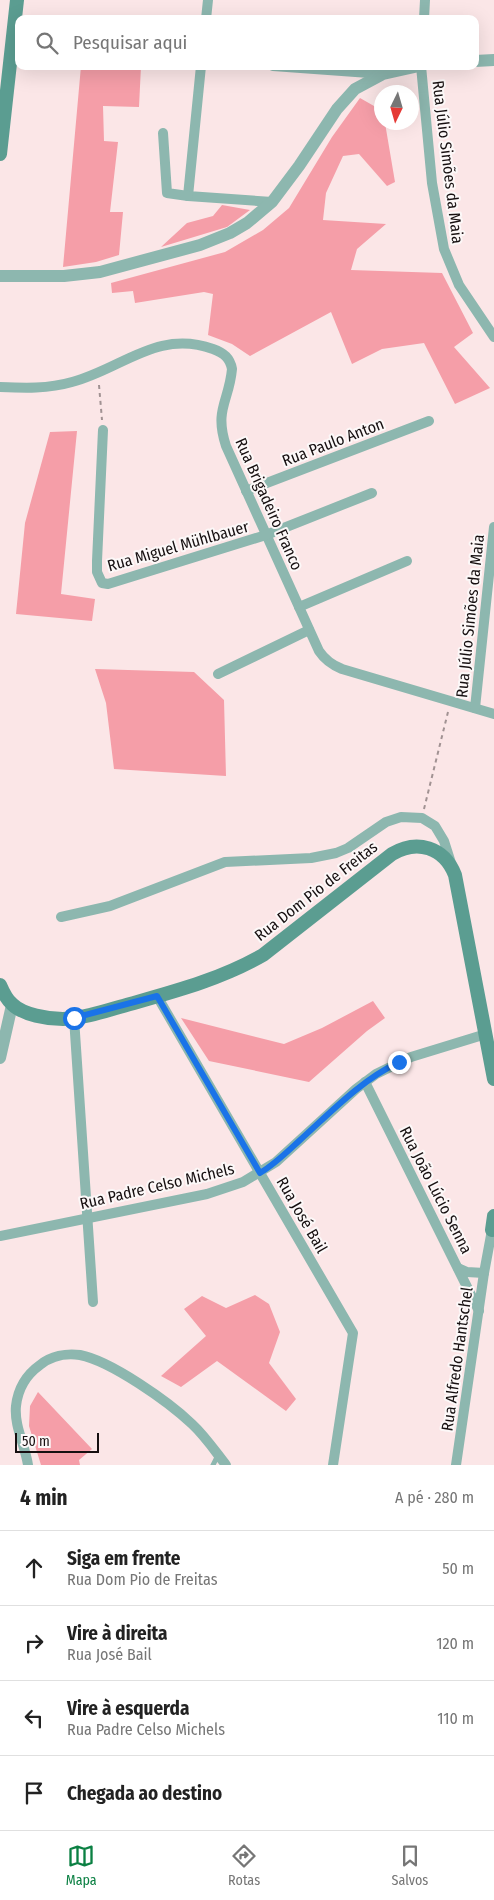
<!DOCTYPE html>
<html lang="pt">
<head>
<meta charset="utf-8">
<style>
  body { margin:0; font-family:"Fira Sans Condensed",sans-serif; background:#f2f2f2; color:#222 }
  .compass { position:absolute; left:374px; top:85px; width:45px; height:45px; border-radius:50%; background:#fff; box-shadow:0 5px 20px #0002; rotate:185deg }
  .scale { position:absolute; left:15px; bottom:12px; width:84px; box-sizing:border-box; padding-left:5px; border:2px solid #160f10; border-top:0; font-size:14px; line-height:18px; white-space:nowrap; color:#160f10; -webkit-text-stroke:4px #fcf8f8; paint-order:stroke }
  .stop { position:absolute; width:15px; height:15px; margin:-11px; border:4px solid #1a73e8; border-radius:50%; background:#fff }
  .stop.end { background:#1a73e8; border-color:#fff; box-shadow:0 1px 5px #0008 }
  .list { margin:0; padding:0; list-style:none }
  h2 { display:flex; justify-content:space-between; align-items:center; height:65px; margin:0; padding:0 20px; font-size:21px }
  h2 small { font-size:16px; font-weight:400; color:#767676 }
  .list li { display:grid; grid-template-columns:32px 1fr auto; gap:15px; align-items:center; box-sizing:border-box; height:75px; padding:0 20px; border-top:1px solid #e0e0e0 }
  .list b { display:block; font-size:19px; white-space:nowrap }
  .list p { margin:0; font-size:16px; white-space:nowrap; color:#767676 }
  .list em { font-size:16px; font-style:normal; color:#767676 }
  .icon { flex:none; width:28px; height:28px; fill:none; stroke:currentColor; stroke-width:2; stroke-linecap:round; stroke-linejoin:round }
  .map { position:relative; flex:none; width:494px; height:1465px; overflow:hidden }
  .search { position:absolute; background:#fff; box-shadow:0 5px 20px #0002; left:15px; right:15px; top:15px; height:55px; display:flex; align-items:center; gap:12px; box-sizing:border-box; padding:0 18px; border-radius:10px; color:#767676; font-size:19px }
  .sheet { height:365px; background:#fff }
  nav { display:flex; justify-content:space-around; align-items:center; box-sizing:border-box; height:70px; border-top:1px solid #e0e0e0; background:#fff; font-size:14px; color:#767676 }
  nav a { display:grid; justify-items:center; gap:2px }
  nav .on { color:#0b8043 }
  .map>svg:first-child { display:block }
  .forest { fill:#f59ea8 }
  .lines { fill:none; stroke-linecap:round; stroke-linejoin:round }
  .path { stroke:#a19293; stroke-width:2; stroke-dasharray:4 4; stroke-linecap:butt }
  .service { stroke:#8db7af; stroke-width:5 }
  .minor { stroke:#8db7af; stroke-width:10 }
  .tertiary { stroke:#8db7af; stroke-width:12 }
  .secondary { stroke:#5b9d91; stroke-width:14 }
  .route { stroke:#1a73e8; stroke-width:6 }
  .labels { text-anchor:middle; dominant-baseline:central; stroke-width:4; stroke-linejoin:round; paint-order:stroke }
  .street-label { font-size:16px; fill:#160f10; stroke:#fcf8f8 }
</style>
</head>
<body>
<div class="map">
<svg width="494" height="1465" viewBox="0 0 494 1465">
  <rect width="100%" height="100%" fill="#fbe6e7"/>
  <g class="forest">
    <polygon points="81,66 141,66 139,107 103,106 104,141 118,142 110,212 123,212 119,255 96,262 63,267"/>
    <polygon points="360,98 381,110 382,122 385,123 395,182 387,186 359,154 343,156 326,193 323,220 386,224 357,249 351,270 442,273 473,333 454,347 490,388 455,404 424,343 382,349 352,364 331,312 250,356 232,344 208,335 213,294 204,292 135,303 133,291 112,293 111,283 225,252 263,230 289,208 332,137"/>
    <polygon points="222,205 250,210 227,227 161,247 187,223 213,216"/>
    <polygon points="77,431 61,594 95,599 92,621 16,614 25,523 50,432"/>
    <polygon points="95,669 194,672 224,700 226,776 114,769 106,703"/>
    <polygon points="373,1001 385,1018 367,1031 309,1082 209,1061 181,1018 284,1044 322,1028"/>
    <polygon points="255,1295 269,1304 280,1332 269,1363 296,1399 286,1411 217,1361 181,1387 161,1376 206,1336 184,1309 202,1296 226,1308"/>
    <polygon points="38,1392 92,1449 79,1460 80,1465 41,1465 29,1426 30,1406"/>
  </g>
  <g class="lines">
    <g class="path">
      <polyline points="99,385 102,420"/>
      <polyline points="424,809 448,712"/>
    </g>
    <polyline class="service" points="213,1465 218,1455"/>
    <g class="minor">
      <polyline points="206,19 208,0"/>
      <polyline points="424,19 425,0"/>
      <polyline points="201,66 188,196 272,202"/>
      <polyline points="273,66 383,74"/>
      <polyline points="421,66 432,183 444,249 459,285 494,337"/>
      <polyline points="163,133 167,193 188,196"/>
      <path d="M0,387C24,388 48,389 72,382C122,369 157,329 213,349C224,353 230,358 232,369C229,402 214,409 226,446L319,651C325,660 332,665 342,669L494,714"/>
      <polyline points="103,430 97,561 97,572 102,583 108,584 266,535 372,493"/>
      <polyline points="246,491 429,421"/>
      <polyline points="299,607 407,561"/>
      <polyline points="218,674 309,630"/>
      <polyline points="475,708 494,527"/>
      <polyline points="61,917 110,906 225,862 311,858 336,853 348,848 386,822 401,817 422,818 435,826 444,841 451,863"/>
      <polyline points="157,996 353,1333 333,1465"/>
      <polyline points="74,1018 93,1302"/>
      <polyline points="365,1082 479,1311"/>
      <polyline points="0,1236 207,1194 243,1182 276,1162 356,1089 376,1074 411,1057 486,1034"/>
      <polyline points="458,1268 467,1272 484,1273"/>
      <path d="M28,1465C25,1445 14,1426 16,1406C18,1388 26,1375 40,1365C51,1356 66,1353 80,1355C111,1361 169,1402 192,1424C205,1436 215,1451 226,1465"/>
      <polyline points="456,1465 484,1273 492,1230 494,1229"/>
    </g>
    <g class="tertiary">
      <polyline points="475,61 494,60"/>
      <polyline points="0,276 64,276 100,272 200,245 230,233 247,223 272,202 299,166 337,109 355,89 383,74 419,66"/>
      <polyline points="0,1058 12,1005"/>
    </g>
    <g class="secondary">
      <polyline points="0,154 17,0"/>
      <path d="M0,985C3,992 6,999 12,1004C23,1015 48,1019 63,1019C86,1018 108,1010 130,1004C176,991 221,979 263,955L392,854C417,839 444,847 455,875L494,1079"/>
      <polyline points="492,1230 494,1216"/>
    </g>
  </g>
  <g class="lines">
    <path class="route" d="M74,1018L157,996L260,1173C275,1164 287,1152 299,1141C331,1112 360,1081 399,1062"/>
  </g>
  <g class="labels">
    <g class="street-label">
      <text transform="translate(448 162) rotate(83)">Rua Júlio Simões da Maia</text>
      <text transform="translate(333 442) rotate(-21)">Rua Paulo Anton</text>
      <text transform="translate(269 504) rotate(66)">Rua Brigadeiro Franco</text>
      <text transform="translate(178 546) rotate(-16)">Rua Miguel Mühlbauer</text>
      <text transform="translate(470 616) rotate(-84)">Rua Júlio Simões da Maia</text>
      <text transform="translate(316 891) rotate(-38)">Rua Dom Pio de Freitas</text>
      <text transform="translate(157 1186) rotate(-13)">Rua Padre Celso Michels</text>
      <text transform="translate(436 1190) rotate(63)">Rua João Lúcio Senna</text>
      <text transform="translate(302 1215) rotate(60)">Rua José Bail</text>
      <text transform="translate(457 1359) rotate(-82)">Rua Alfredo Hantschel</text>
    </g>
  </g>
</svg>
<svg class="compass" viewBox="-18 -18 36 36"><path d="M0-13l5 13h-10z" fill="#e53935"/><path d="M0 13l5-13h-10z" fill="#767676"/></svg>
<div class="scale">50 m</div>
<div class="stop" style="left:74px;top:1018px"></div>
<div class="stop end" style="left:399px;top:1062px"></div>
<div class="search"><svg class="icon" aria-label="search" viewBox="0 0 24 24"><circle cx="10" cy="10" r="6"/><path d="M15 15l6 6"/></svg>Pesquisar aqui</div>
</div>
<section class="sheet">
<h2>4 min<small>A pé · 280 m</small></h2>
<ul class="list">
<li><svg class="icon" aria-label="ahead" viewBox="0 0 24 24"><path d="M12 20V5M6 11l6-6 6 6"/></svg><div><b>Siga em frente</b><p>Rua Dom Pio de Freitas</p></div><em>50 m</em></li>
<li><svg class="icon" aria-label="right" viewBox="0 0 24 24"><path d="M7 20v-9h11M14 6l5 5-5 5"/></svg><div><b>Vire à direita</b><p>Rua José Bail</p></div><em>120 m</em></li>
<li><svg class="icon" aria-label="left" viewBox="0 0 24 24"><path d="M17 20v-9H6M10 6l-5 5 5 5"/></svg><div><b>Vire à esquerda</b><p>Rua Padre Celso Michels</p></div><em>110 m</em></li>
<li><svg class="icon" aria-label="arrive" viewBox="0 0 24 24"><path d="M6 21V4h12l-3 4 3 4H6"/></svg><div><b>Chegada ao destino</b></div></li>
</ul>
</section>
<nav>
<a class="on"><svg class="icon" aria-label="map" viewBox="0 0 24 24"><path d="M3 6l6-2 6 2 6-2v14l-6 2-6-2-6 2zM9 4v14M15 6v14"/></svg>Mapa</a>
<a><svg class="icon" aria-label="directions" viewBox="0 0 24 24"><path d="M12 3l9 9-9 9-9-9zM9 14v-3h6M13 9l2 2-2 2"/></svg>Rotas</a>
<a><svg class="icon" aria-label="saved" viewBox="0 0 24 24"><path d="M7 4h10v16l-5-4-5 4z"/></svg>Salvos</a>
</nav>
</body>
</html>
